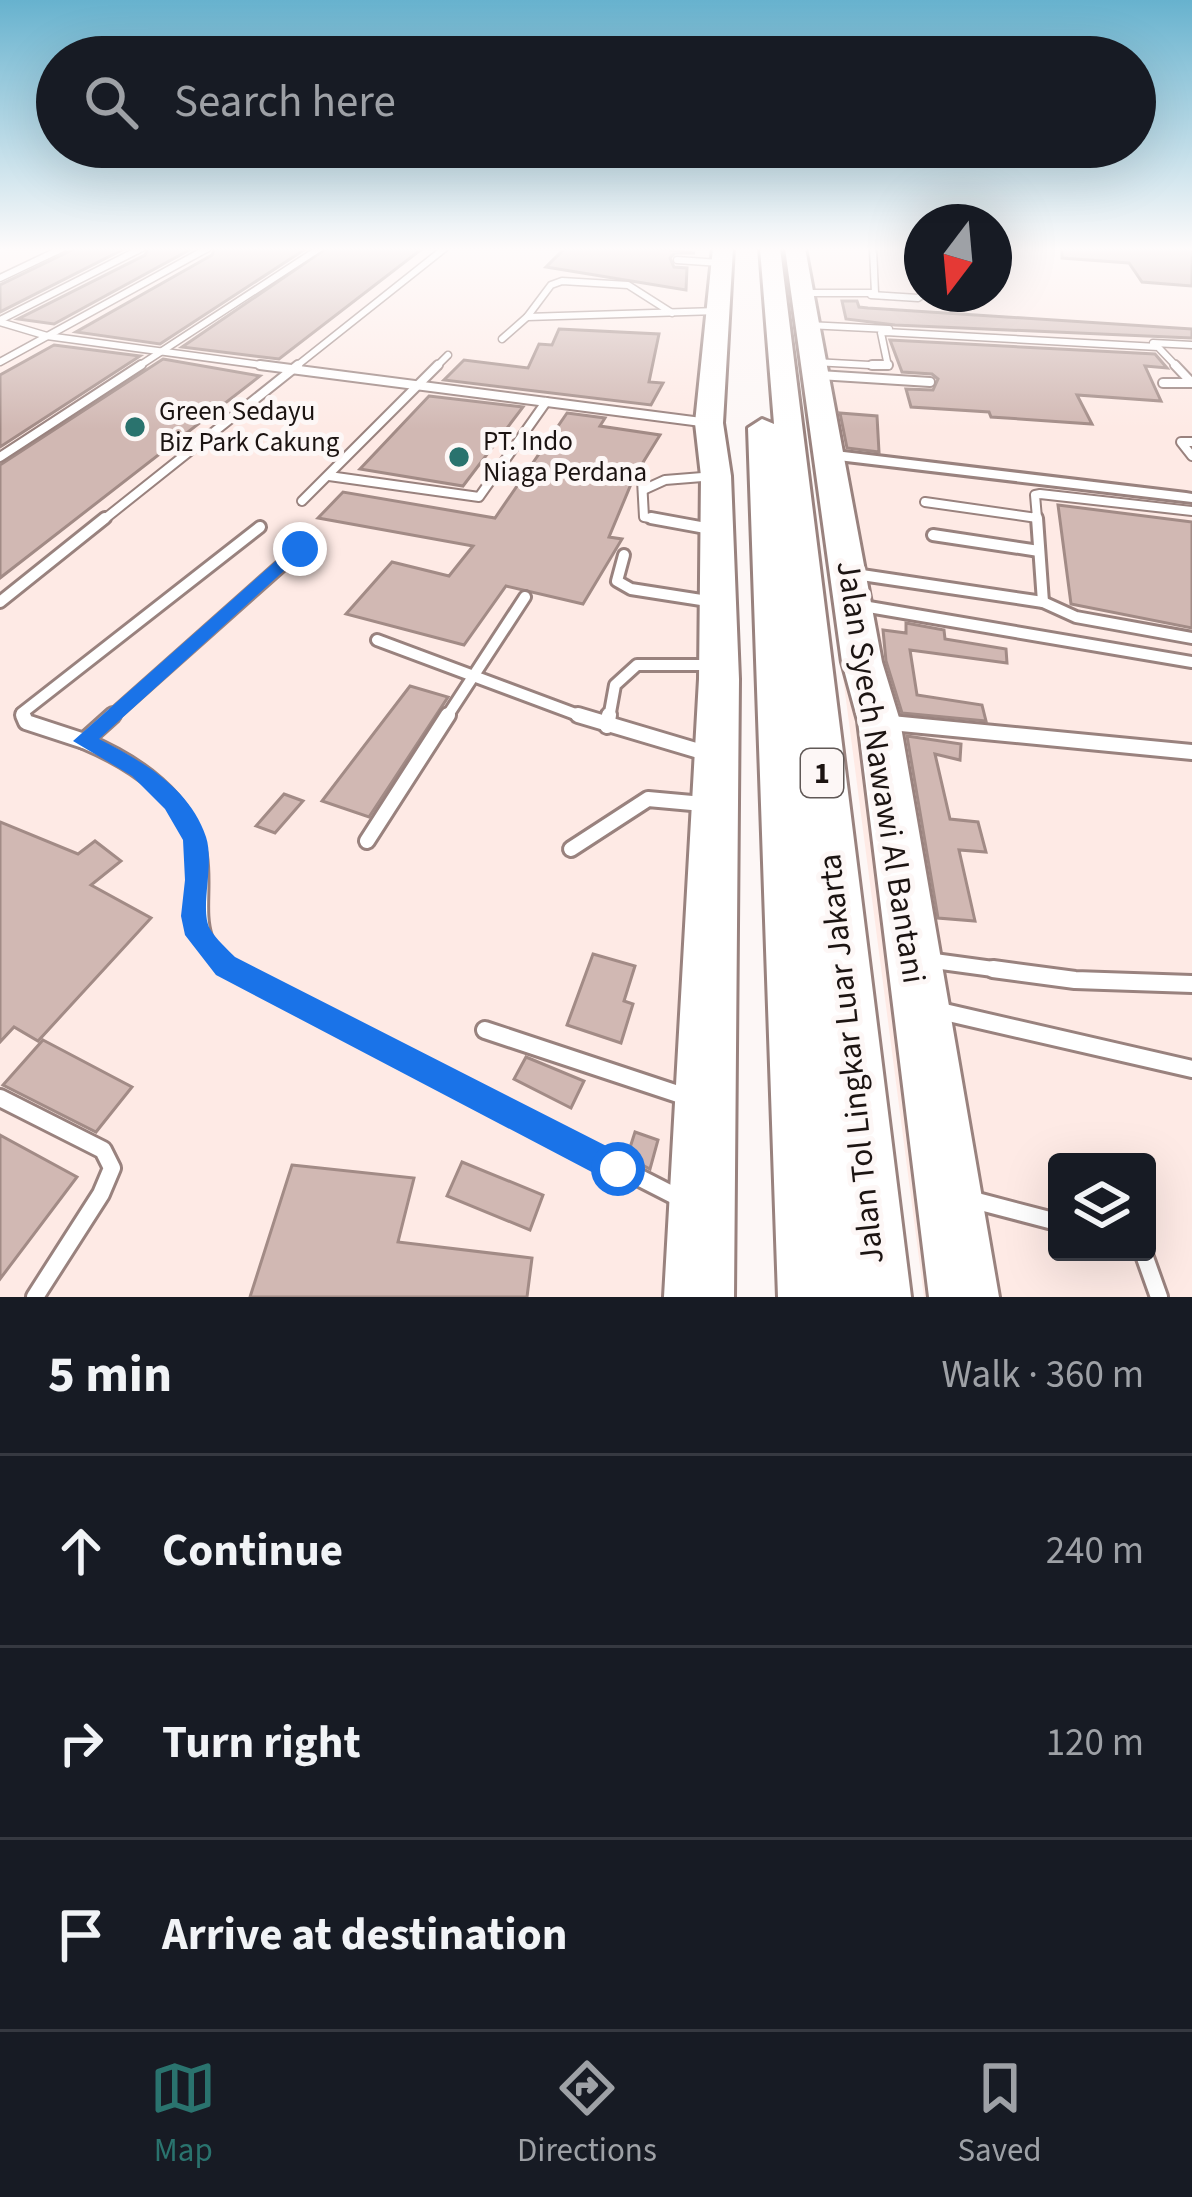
<!DOCTYPE html>
<html lang="en">
<head>
<meta charset="utf-8">
<style>
  body { margin:0; font-family:"Source Sans 3",sans-serif; background:#20242c; color:#f1f3f6 }
  .controls { position:absolute; right:36px; bottom:36px; display:grid; overflow:hidden; border-radius:12px; box-shadow:0 12px 48px #0002 }
  .controls button { width:108px; height:108px; display:grid; place-items:center; padding:0; border:0; border-bottom:3px solid #363941; background:#171b24; color:#f1f3f6; font:60px sans-serif }
  .compass { position:absolute; left:904px; top:204px; width:108px; height:108px; border-radius:50%; background:#171b24; box-shadow:0 12px 48px #0002; rotate:196deg }
  .stop { position:absolute; width:36px; height:36px; margin:-27px; border:9px solid #1a73e8; border-radius:50%; background:#fff }
  .stop.end { background:#1a73e8; border-color:#fff; box-shadow:0 3px 12px #0008 }
  .list { margin:0; padding:0; list-style:none }
  h2 { display:flex; justify-content:space-between; align-items:center; height:156px; margin:0; padding:0 48px; font-size:51px }
  h2 small { font-size:39px; font-weight:400; color:#9ea1a6 }
  .list li { display:grid; grid-template-columns:78px 1fr auto; gap:36px; align-items:center; box-sizing:border-box; height:192px; padding:0 48px; border-top:3px solid #363941 }
  .list b { display:block; font-size:45px; white-space:nowrap }
  .list em { font-size:39px; font-style:normal; color:#9ea1a6 }
  .icon { flex:none; width:66px; height:66px; fill:none; stroke:currentColor; stroke-width:2; stroke-linecap:round; stroke-linejoin:round }
  .map { position:relative; flex:none; width:1192px; height:1297px; overflow:hidden }
  .search { position:absolute; background:#171b24; box-shadow:0 12px 48px #0002; left:36px; right:36px; top:36px; height:132px; display:flex; align-items:center; gap:30px; box-sizing:border-box; padding:0 42px; border-radius:66px; color:#9ea1a6; font-size:45px }
  .sheet { height:732px; background:#171b24 }
  nav { display:flex; justify-content:space-around; align-items:center; box-sizing:border-box; height:168px; border-top:3px solid #363941; background:#171b24; font-size:33px; color:#9ea1a6 }
  nav a { display:grid; justify-items:center; gap:6px }
  nav .on { color:#2a736e }
  .map>svg:first-child { display:block }
  .built { fill:#feeae5; fill-rule:evenodd }
  .building { fill:#d1b8b3; stroke:#a28b86; stroke-width:3 }
  .lines { fill:none; stroke-linecap:round; stroke-linejoin:round }
  .lane-far4-casing { stroke:#99827e; stroke-width:9 }
  .lane-far3-casing { stroke:#99827e; stroke-width:12 }
  .lane-far2-casing { stroke:#99827e; stroke-width:16 }
  .lane-far1-casing { stroke:#99827e; stroke-width:20 }
  .lane-casing { stroke:#99827e; stroke-width:22 }
  .street-casing { stroke:#99827e; stroke-width:6 }
  .highway-casing { stroke:#99827e; stroke-width:6 }
  .lane-far4 { stroke:#fff; stroke-width:6 }
  .lane-far3 { stroke:#fff; stroke-width:8 }
  .lane-far2 { stroke:#fff; stroke-width:10 }
  .lane-far1 { stroke:#fff; stroke-width:14 }
  .lane { stroke:#fff; stroke-width:16 }
  .street { fill:#fff; fill-rule:evenodd }
  .highway { fill:#fff; fill-rule:evenodd }
  .route { fill:#1a73e8 }
  .poi-dot { fill:#2a736e; stroke:#fdf7f6; stroke-width:4.5 }
  .labels { text-anchor:middle; dominant-baseline:central; stroke-width:10; stroke-linejoin:round; paint-order:stroke }
  .far-poi-label { font-size:27px; fill:#1c1412; stroke:#fdf7f6; text-anchor:start }
  .shield { fill:#fdf7f6; stroke:#605856; stroke-width:3 }
  .shield-label { font-size:30px; font-weight:bold; fill:#1c1412 }
  .street-label { font-size:33px; fill:#1c1412; stroke:#fdf7f6 }
</style>
</head>
<body>
<div class="map">
<svg width="1192" height="1297" viewBox="0 0 1192 1297">
  <rect width="100%" height="100%" fill="#fdf7f6"/>
  <g class="built">
    <polygon points="0,248 724,248 708,389 722,1297 0,1297 0,254 4,251"/>
    <path d="M787,248H922V294H994V248H1192V1297H924ZM1057,1162H1147V1252H1057Z"/>
  </g>
  <g class="building">
    <polygon points="76,248 126,248 0,312 0,285"/>
    <polygon points="149,248 193,248 54,324 18,319 145,255"/>
    <polygon points="215,248 307,248 160,344 76,332 212,255"/>
    <polygon points="327,248 423,248 279,359 182,347"/>
    <polygon points="565,248 651,248 695,253 675,253 670,258 674,267 687,268 686,290 546,267"/>
    <polygon points="1062,248 1192,248 1192,286 1142,282 1129,263 1062,258"/>
    <polygon points="842,301 857,301 859,307 868,308 1192,329 1192,338 895,325 846,319"/>
    <polygon points="559,329 659,334 649,382 663,383 651,405 444,380 464,360 528,368 539,344 552,345"/>
    <polygon points="890,340 1155,354 1167,368 1145,366 1161,401 1077,395 1092,424 991,417 989,412 911,407 906,389 933,390 938,379 932,374 902,372"/>
    <polygon points="54,345 140,356 0,447 0,375"/>
    <polygon points="163,359 260,376 0,578 0,465"/>
    <polygon points="429,396 523,407 463,486 360,469"/>
    <polygon points="567,413 605,418 600,426 660,435 634,477 609,537 622,539 583,604 506,586 464,645 346,614 392,562 449,576 473,546 318,518 343,492 495,518"/>
    <polygon points="840,413 877,416 879,452 847,448"/>
    <polygon points="1058,505 1192,522 1192,628 1071,604"/>
    <polygon points="906,623 944,630 945,639 1006,649 1007,663 910,650 917,695 982,705 986,721 902,713 886,661 883,630 906,633"/>
    <polygon points="410,686 448,697 369,817 322,801"/>
    <polygon points="907,736 961,744 960,760 935,754 950,819 978,822 986,852 959,850 975,921 938,918"/>
    <polygon points="284,794 303,801 275,833 256,826"/>
    <polygon points="0,822 78,854 95,841 121,861 91,885 151,918 38,1041 14,1027 0,1042"/>
    <polygon points="593,954 635,966 624,1001 633,1004 621,1043 567,1025"/>
    <polygon points="43,1040 132,1087 96,1132 3,1085"/>
    <polygon points="526,1057 584,1081 571,1108 514,1079"/>
    <polygon points="635,1132 658,1140 650,1169 627,1157"/>
    <polygon points="0,1135 77,1177 0,1279"/>
    <polygon points="462,1162 543,1195 530,1230 447,1196"/>
    <polygon points="292,1165 414,1178 398,1242 532,1258 527,1297 250,1297"/>
  </g>
  <g class="lines">
    <g class="lane-far4-casing">
      <g id="lane-far4">
        <polyline points="909,248 922,249"/>
        <polyline points="994,254 1005,255"/>
        <polyline points="677,260 720,263"/>
        <polyline points="0,278 63,248"/>
        <polyline points="803,293 875,293 873,248"/>
        <polyline points="871,295 918,298 924,294"/>
        <polyline points="527,317 551,285 562,281 628,285 672,313"/>
        <polyline points="0,320 142,248"/>
        <polyline points="0,322 47,336 283,368"/>
        <polyline points="807,325 889,329"/>
        <polyline points="502,339 527,317 717,311"/>
        <polyline points="1153,343 1192,345"/>
        <polyline points="0,362 208,248"/>
        <polyline points="814,362 888,366 881,333 885,332 1158,347 1178,368"/>
        <polyline points="136,368 320,248"/>
        <polyline points="294,368 445,248"/>
        <polyline points="435,368 448,355"/>
      </g>
    </g>
    <g class="lane-far3-casing">
      <g id="lane-far3">
        <polyline points="260,365 709,423"/>
        <polyline points="872,365 888,365"/>
        <polyline points="819,375 930,382"/>
        <polyline points="1163,383 1192,383 1175,365"/>
        <polyline points="1192,442 1181,442 1192,456"/>
        <polyline points="0,457 141,365"/>
        <polyline points="329,476 479,497 546,402"/>
        <polyline points="642,480 644,517 667,521"/>
        <polyline points="643,490 665,480 715,476"/>
        <polyline points="302,501 438,365"/>
        <polyline points="925,502 1037,518 1035,495 1040,494 1192,511"/>
        <polyline points="102,521 298,365"/>
      </g>
    </g>
    <g class="lane-far2-casing">
      <g id="lane-far2">
        <polyline points="651,518 711,529"/>
        <polyline points="1037,518 1043,602"/>
        <polyline points="933,535 1039,551"/>
        <polyline points="624,555 617,581 631,589 714,602"/>
        <polyline points="855,574 1043,602 1076,617 1192,638"/>
        <polyline points="0,602 105,518"/>
        <polyline points="857,605 1192,662"/>
        <polyline points="377,640 586,718"/>
        <polyline points="24,718 22,713 260,527"/>
        <polyline points="110,718 300,549"/>
        <polyline points="446,718 525,597"/>
        <polyline points="609,718 615,685 637,665 712,665"/>
      </g>
    </g>
    <g class="lane-far1-casing">
      <g id="lane-far1">
        <polyline points="23,715 26,722 84,741"/>
        <path d="M113,715L84,741C134,762 190,798 199,856C206,902 184,945 237,972"/>
        <polyline points="578,715 709,754"/>
        <polyline points="891,723 1192,752"/>
        <polyline points="607,726 609,715"/>
        <polyline points="367,841 448,715"/>
        <polyline points="571,849 648,799 703,804"/>
        <polyline points="927,960 1015,972"/>
      </g>
    </g>
    <g class="lane-casing">
      <g id="lane">
        <polyline points="231,969 683,1200"/>
        <polyline points="993,969 1075,980 1192,984"/>
        <polyline points="940,1011 1192,1069"/>
        <polyline points="485,1030 690,1098"/>
        <polyline points="0,1098 103,1150 112,1168 101,1194 35,1297"/>
        <polyline points="973,1200 1057,1222"/>
        <polyline points="1143,1252 1159,1297"/>
      </g>
    </g>
    <g class="street-casing">
      <polygon id="street" points="827,450 1186,493 1192,494 1192,502 821,458 819,455"/>
    </g>
    <g class="highway-casing">
      <g id="highway">
        <polygon points="713,248 733,248 723,423 731,476 739,679 734,1297 664,1297 699,679 701,476 695,423"/>
        <polygon points="760,248 780,248 911,1297 778,1297 748,428 762,419 774,424"/>
        <polygon points="785,248 805,248 882,662 900,721 999,1297 929,1297 858,721 842,662"/>
      </g>
    </g>
    <use href="#lane-far4" class="lane-far4"/>
    <use href="#lane-far3" class="lane-far3"/>
    <use href="#lane-far2" class="lane-far2"/>
    <use href="#lane-far1" class="lane-far1"/>
    <use href="#lane" class="lane"/>
    <use href="#street" class="street"/>
    <use href="#highway" class="highway"/>
  </g>
  <linearGradient id="sky" x2="0" y2="1"><stop stop-color="#67b2ce"/><stop offset="0.58" stop-color="#fefbfb"/><stop offset="1" stop-color="#fefbfb" stop-opacity="0"/></linearGradient>
  <rect width="1192" height="429" fill="url(#sky)"/>
  <path class="route" d="M294,545L308,549L99,739C142,761 190,788 206,837C215,864 199,909 210,929C216,939 227,949 235,957L630,1158L634,1169L630,1180L618,1185L607,1180L216,975L185,935L181,916L185,880L183,840L165,809L132,776L73,741Z"/>
  <g class="poi-dot">
    <circle cx="135" cy="427" r="12"/>
    <circle cx="459" cy="457" r="12"/>
  </g>
  <g class="labels">
    <g class="far-poi-label">
      <text x="159" y="411">Green Sedayu<tspan x="159" dy="31">Biz Park Cakung</tspan></text>
      <text x="483" y="441">PT. Indo<tspan x="483" dy="31">Niaga Perdana</tspan></text>
    </g>
    <rect class="shield" x="801" y="749" width="42" height="48" rx="9"/>
    <g class="shield-label">
      <text x="822" y="773">1</text>
    </g>
    <g class="street-label">
      <text transform="translate(881 772) rotate(81)">Jalan Syech Nawawi Al Bantani</text>
      <text transform="translate(851 1059) rotate(-96)">Jalan Tol Lingkar Luar Jakarta</text>
    </g>
  </g>
</svg>
<div class="controls">
<button><svg class="icon" aria-label="layers" viewBox="0 0 24 24"><path d="M12 4l9 5-9 5-9-5zM3 14l9 5 9-5"/></svg></button>
</div>
<svg class="compass" viewBox="-18 -18 36 36"><path d="M0-13l5 13h-10z" fill="#e53935"/><path d="M0 13l5-13h-10z" fill="#9ea1a6"/></svg>
<div class="stop" style="left:618px;top:1169px"></div>
<div class="stop end" style="left:300px;top:549px"></div>
<div class="search"><svg class="icon" aria-label="search" viewBox="0 0 24 24"><circle cx="10" cy="10" r="6"/><path d="M15 15l6 6"/></svg>Search here</div>
</div>
<section class="sheet">
<h2>5 min<small>Walk · 360 m</small></h2>
<ul class="list">
<li><svg class="icon" aria-label="ahead" viewBox="0 0 24 24"><path d="M12 20V5M6 11l6-6 6 6"/></svg><div><b>Continue</b></div><em>240 m</em></li>
<li><svg class="icon" aria-label="right" viewBox="0 0 24 24"><path d="M7 20v-9h11M14 6l5 5-5 5"/></svg><div><b>Turn right</b></div><em>120 m</em></li>
<li><svg class="icon" aria-label="arrive" viewBox="0 0 24 24"><path d="M6 21V4h12l-3 4 3 4H6"/></svg><div><b>Arrive at destination</b></div></li>
</ul>
</section>
<nav>
<a class="on"><svg class="icon" aria-label="map" viewBox="0 0 24 24"><path d="M3 6l6-2 6 2 6-2v14l-6 2-6-2-6 2zM9 4v14M15 6v14"/></svg>Map</a>
<a><svg class="icon" aria-label="directions" viewBox="0 0 24 24"><path d="M12 3l9 9-9 9-9-9zM9 14v-3h6M13 9l2 2-2 2"/></svg>Directions</a>
<a><svg class="icon" aria-label="saved" viewBox="0 0 24 24"><path d="M7 4h10v16l-5-4-5 4z"/></svg>Saved</a>
</nav>
</body>
</html>
